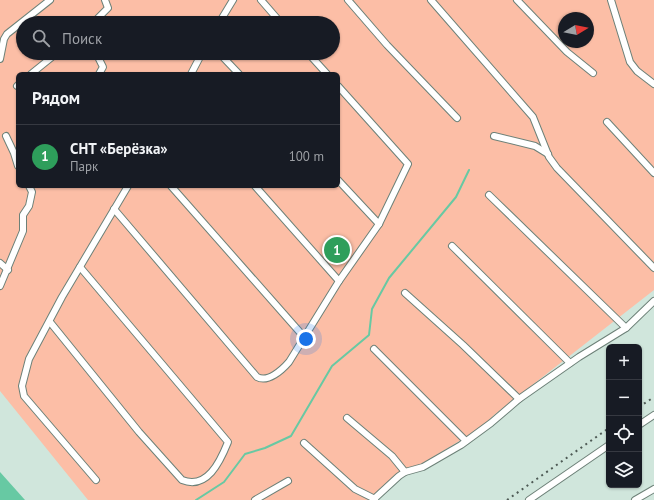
<!DOCTYPE html>
<html lang="ru">
<head>
<meta charset="utf-8">
<style>
  body { margin:0; font-family:"PT Sans",sans-serif; background:#242831; color:#f1f3f6 }
  .controls { position:absolute; right:12px; bottom:12px; display:grid; overflow:hidden; border-radius:6px; box-shadow:0 1px 3px #0004 }
  .controls button { width:36px; height:36px; display:grid; place-items:center; padding:0; border:0; border-bottom:1px solid #363941; background:#171b24; color:#f1f3f6; font:20px sans-serif }
  .compass { position:absolute; left:558px; top:12px; width:36px; height:36px; border-radius:50%; background:#171b24; box-shadow:0 1px 3px #0004; rotate:80deg }
  .you { position:absolute; left:306px; top:339px; width:14px; height:14px; margin:-10px; border:3px solid #fff; border-radius:50%; background:#1a73e8; box-shadow:0 0 0 6px #1a73e833 }
  .badge { display:grid; place-items:center; width:26px; height:26px; border-radius:50%; background:#8c9099; color:#fff; font-size:13px; font-weight:700 }
  .pin { position:absolute; translate:-50% -50%; border:2px solid #fff; box-shadow:0 1px 4px #0006 }
  .list { margin:0; padding:0; list-style:none }
  h2 { display:flex; justify-content:space-between; align-items:center; height:52px; margin:0; padding:0 16px; font-size:17px }
  h2 small { font-size:13px; font-weight:400; color:#9ea1a6 }
  .list li { display:grid; grid-template-columns:26px 1fr auto; gap:12px; align-items:center; box-sizing:border-box; height:64px; padding:0 16px; border-top:1px solid #363941 }
  .list b { display:block; font-size:15px; white-space:nowrap }
  .list p { margin:0; font-size:13px; white-space:nowrap; color:#9ea1a6 }
  .list em { font-size:13px; font-style:normal; color:#9ea1a6 }
  .icon { flex:none; width:22px; height:22px; fill:none; stroke:currentColor; stroke-width:2; stroke-linecap:round; stroke-linejoin:round }
  .map { position:relative; flex:none; width:654px; height:500px; overflow:hidden }
  .search { position:absolute; background:#171b24; box-shadow:0 1px 3px #0004; left:16px; top:16px; width:324px; height:44px; display:flex; align-items:center; gap:10px; box-sizing:border-box; padding:0 14px; border-radius:22px; color:#9ea1a6; font-size:15px }
  .panel { position:absolute; background:#171b24; box-shadow:0 1px 3px #0004; left:16px; top:72px; width:324px; height:116px; border-radius:6px }
  .map>svg:first-child { display:block }
  .green { fill:#fcbea6; fill-rule:evenodd }
  .water { fill:#67c9a3 }
  .lines { fill:none; stroke-linecap:round; stroke-linejoin:round }
  .stream { stroke:#67c9a3; stroke-width:2 }
  .minor-casing { stroke:#6d8178; stroke-width:8 }
  .minor { stroke:#fff; stroke-width:6 }
  .rail { stroke:#4e5a55; stroke-width:2; stroke-dasharray:2 4; stroke-linecap:butt }
</style>
</head>
<body>
<div class="map">
<svg width="654" height="500" viewBox="0 0 654 500">
  <rect width="100%" height="100%" fill="#d0e6dc"/>
  <path class="green" d="M0,0H654V290L494,415L484,426L415,468H407L376,500H88L0,391ZM564,18H588V42H564ZM23,23H333V53H23ZM18,74H338V186H18Z"/>
  <polygon class="water" points="0,472 25,500 0,500"/>
  <g class="lines">
    <polyline class="stream" points="196,500 224,482 245,454 265,448 291,436 332,366 369,335 372,309 389,278 456,197 469,170"/>
    <g class="minor-casing">
      <g id="minor">
        <polyline points="261,0 281,23"/>
        <polyline points="348,0 387,45 457,118"/>
        <polyline points="431,0 533,117 549,157 557,168 654,268"/>
        <polyline points="517,0 567,52 593,73"/>
        <polyline points="611,0 630,62 637,71 654,84"/>
        <polyline points="93,23 108,8 105,0"/>
        <polyline points="219,23 233,0"/>
        <polyline points="96,53 103,67 99,74"/>
        <polyline points="219,53 239,74"/>
        <polyline points="308,53 327,74"/>
        <polyline points="0,59 4,39 7,34 50,0"/>
        <polyline points="31,74 57,53"/>
        <polyline points="191,74 202,53"/>
        <polyline points="17,86 18,85"/>
        <polyline points="607,122 654,173"/>
        <polyline points="6,136 14,153 18,166"/>
        <polyline points="494,136 535,146 548,154"/>
        <polyline points="338,180 379,224"/>
        <polyline points="171,186 305,338"/>
        <polyline points="255,186 339,281"/>
        <polyline points="489,195 626,328"/>
        <path d="M114,209L257,377C268,383 282,370 289,362L339,281L379,224L408,164L338,86"/>
        <polyline points="452,246 570,363"/>
        <polyline points="0,263 8,270"/>
        <polyline points="0,286 23,231 23,215 29,206 32,192 29,186"/>
        <polyline points="405,293 463,345 519,399"/>
        <path d="M50,322L139,432L182,480C207,490 220,462 228,442L80,267"/>
        <polyline points="374,349 466,441"/>
        <polyline points="347,418 392,456 405,472"/>
        <polyline points="639,425 654,415"/>
        <polyline points="304,443 355,489 375,499"/>
        <polyline points="96,480 24,396 22,386 29,359 62,297 128,186"/>
        <polyline points="255,500 288,481"/>
        <polyline points="373,500 399,476 405,472 423,467 461,445 491,423 519,399 579,357 626,328 654,301"/>
        <polyline points="529,500 609,445"/>
        <polyline points="635,500 654,489"/>
      </g>
    </g>
    <use href="#minor" class="minor"/>
    <g class="rail">
      <polyline points="639,407 654,397"/>
      <polyline points="507,500 609,428"/>
    </g>
  </g>
</svg>
<div class="controls">
<button>+</button>
<button>−</button>
<button><svg class="icon" aria-label="locate" viewBox="0 0 24 24"><circle cx="12" cy="12" r="6"/><path d="M12 2v4M12 18v4M2 12h4M18 12h4"/></svg></button>
<button><svg class="icon" aria-label="layers" viewBox="0 0 24 24"><path d="M12 4l9 5-9 5-9-5zM3 14l9 5 9-5"/></svg></button>
</div>
<svg class="compass" viewBox="-18 -18 36 36"><path d="M0-13l5 13h-10z" fill="#e53935"/><path d="M0 13l5-13h-10z" fill="#9ea1a6"/></svg>
<div class="you"></div>
<div class="pin badge" style="left:337px;top:250px;background:#2e9e5b">1</div>
<div class="search"><svg class="icon" aria-label="search" viewBox="0 0 24 24"><circle cx="10" cy="10" r="6"/><path d="M15 15l6 6"/></svg>Поиск</div>
<section class="panel">
<h2>Рядом<small></small></h2>
<ul class="list">
<li><span class="badge" style="background:#2e9e5b">1</span><div><b>СНТ «Берёзка»</b><p>Парк</p></div><em>100 m</em></li>
</ul>
</section>
</div>
</body>
</html>
